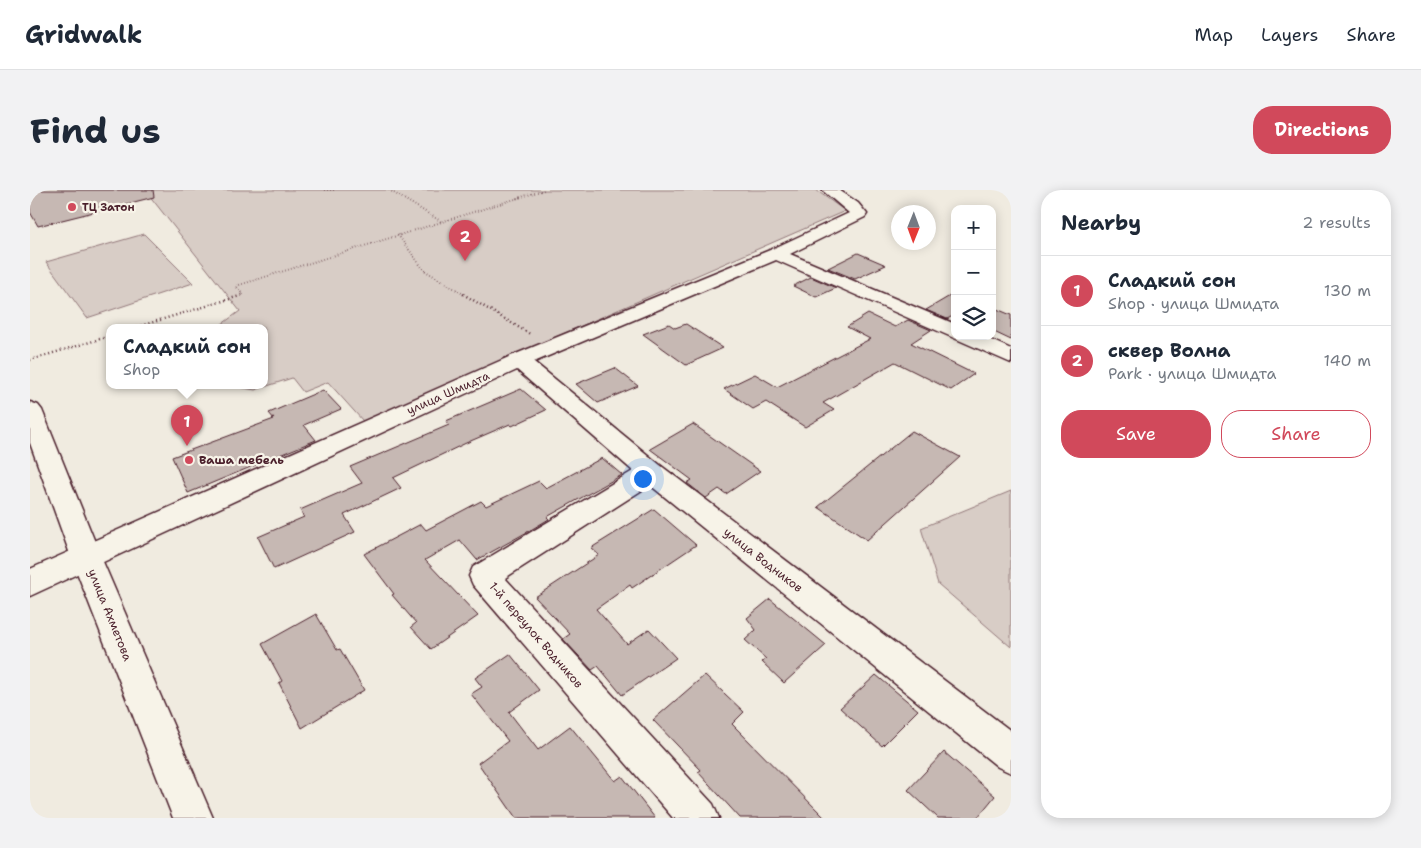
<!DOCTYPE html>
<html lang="en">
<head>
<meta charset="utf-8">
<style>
  body { margin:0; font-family:"Shantell Sans",sans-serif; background:#f2f2f3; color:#1f2937 }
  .controls { position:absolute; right:15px; top:15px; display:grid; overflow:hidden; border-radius:10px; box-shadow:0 2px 12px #0003 }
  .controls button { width:45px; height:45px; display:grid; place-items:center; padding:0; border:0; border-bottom:1px solid #e0e1e3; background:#fff; color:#1f2937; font:25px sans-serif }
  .compass { position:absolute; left:861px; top:15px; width:45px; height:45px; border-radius:50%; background:#fff; box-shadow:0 2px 12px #0003; rotate:181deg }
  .you { position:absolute; left:612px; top:288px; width:18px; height:18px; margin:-12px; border:4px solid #fff; border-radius:50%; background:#1a73e8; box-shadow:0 0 0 8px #1a73e833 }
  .badge { display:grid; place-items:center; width:32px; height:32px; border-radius:50%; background:#d1495b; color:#fff; font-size:16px; font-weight:700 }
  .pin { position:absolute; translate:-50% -41px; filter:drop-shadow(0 1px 2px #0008) }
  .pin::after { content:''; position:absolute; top:26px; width:18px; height:15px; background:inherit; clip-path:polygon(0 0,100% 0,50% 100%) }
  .popup { position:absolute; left:76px; top:134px; width:162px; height:65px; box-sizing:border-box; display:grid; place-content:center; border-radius:10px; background:#fff; filter:drop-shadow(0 1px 4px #0005); font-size:16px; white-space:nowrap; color:#747a83 }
  .popup b { font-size:19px; color:#1f2937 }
  .popup::after { content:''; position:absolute; left:50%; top:100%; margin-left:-10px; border:10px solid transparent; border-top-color:#fff }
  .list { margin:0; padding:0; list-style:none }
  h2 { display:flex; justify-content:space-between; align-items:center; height:65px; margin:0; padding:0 20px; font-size:21px }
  h2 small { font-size:16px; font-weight:400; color:#747a83 }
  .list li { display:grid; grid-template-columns:32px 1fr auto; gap:15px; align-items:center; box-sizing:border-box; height:70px; padding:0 20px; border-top:1px solid #e0e1e3 }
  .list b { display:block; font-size:19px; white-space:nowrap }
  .list p { margin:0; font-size:16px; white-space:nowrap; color:#747a83 }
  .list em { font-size:16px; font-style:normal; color:#747a83 }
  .actions { display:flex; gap:10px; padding:15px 20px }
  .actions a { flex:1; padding:11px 0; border:1px solid #d1495b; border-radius:20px; text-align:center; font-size:18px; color:#d1495b }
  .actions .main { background:#d1495b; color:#fff }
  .icon { flex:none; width:28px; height:28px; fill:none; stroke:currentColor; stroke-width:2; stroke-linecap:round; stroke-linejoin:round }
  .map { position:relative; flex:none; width:981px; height:628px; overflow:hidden; border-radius:20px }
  header { display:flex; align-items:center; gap:30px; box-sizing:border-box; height:70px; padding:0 25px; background:#fff; border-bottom:1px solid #e0e1e3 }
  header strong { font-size:24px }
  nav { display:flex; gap:28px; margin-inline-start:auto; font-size:18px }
  .intro { display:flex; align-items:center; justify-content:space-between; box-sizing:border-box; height:120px; padding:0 30px }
  h1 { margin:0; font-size:35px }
  .button { padding:12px 22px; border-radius:20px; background:#d1495b; color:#fff; font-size:18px; font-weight:700 }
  main { display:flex; gap:30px; padding:0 30px }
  aside { flex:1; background:#fff; border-radius:20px; box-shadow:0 2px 12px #0003 }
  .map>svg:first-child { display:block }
  .green { fill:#d8cdc6; stroke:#917678 }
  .building { fill:#c6b8b3; stroke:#4a1f2b }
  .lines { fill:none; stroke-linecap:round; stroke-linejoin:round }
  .minor-casing { stroke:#4a1f2b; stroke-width:3 }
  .secondary-casing { stroke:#4a1f2b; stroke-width:3 }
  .path-far1 { stroke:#4a1f2b; stroke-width:2; stroke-dasharray:0.5 2.5; stroke-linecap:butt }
  .path { stroke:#4a1f2b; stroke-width:2.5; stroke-dasharray:1 3; stroke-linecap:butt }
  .minor { fill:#f7f3e8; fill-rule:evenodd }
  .secondary { fill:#f7f3e8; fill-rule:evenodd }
  .poi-dot { fill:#d1495b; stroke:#f7f3e8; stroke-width:2 }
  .labels { text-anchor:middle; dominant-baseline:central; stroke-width:4.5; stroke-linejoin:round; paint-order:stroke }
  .far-poi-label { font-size:11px; font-weight:bold; fill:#4a1f2b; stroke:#f7f3e8; text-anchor:start }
  .street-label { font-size:12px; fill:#4a1f2b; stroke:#f7f3e8 }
  .poi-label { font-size:12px; font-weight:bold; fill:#4a1f2b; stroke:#f7f3e8; text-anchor:start }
</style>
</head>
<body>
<header>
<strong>Gridwalk</strong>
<nav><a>Map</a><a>Layers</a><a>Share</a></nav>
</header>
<div class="intro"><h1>Find us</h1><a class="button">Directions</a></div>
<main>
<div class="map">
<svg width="981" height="628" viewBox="0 0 981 628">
  <rect width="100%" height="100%" fill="#f0ebe0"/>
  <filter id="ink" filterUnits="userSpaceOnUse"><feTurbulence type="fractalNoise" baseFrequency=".02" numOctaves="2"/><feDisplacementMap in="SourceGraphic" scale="10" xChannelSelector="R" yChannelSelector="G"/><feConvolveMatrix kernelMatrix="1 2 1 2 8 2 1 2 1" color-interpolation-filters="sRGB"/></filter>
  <g filter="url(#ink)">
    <g class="green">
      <polygon points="115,0 786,0 815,21 333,231 298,192 273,202 262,188 225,200 197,195 234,195 234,137 188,137 210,121"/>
      <polygon points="114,44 163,93 57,128 16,72"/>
      <polygon points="981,301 981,457 908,394 891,338"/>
    </g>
    <g class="building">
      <polygon points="0,0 123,0 124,7 8,36 0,22"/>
      <polygon points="828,63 856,75 825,89 798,78"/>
      <polygon points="781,87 806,98 786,107 763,96"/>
      <polygon points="925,103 925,125 917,129 896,120"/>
      <polygon points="962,117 981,125 981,150 962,141"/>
      <polygon points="838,124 865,137 878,130 901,140 881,153 944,184 921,200 865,172 793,213 804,220 775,237 736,212 723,219 694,199 725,184 747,197 840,149 817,137"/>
      <polygon points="639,134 645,138 656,134 693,158 656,175 613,144"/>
      <polygon points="585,178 608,196 568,213 546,194"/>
      <polygon points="491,199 516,220 482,236 480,234 436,253 363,288 371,298 314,325 325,342 244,379 228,347 274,327 270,320 332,293 320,277 419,235 416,231"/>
      <polygon points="293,200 311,219 274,235 286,250 158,303 142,267 244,229 239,223"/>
      <polygon points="663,234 730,281 696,304 689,299 676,308 657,293 662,290 620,259"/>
      <polygon points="882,241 930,267 837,350 788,317"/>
      <polygon points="572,268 592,285 517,327 519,329 499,341 447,370 430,350 395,370 448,426 401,459 381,437 386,433 362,405 364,404 334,364 391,334 396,340 451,311 456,316 509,291 516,298"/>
      <polygon points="624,319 666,355 602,398 600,395 566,419 597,454 619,439 646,468 592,505 568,476 562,480 533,449 540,444 505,407 569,365 561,358"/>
      <polygon points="740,409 796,455 754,493 732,472 736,469 715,450 726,440 717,428"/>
      <polygon points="286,424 307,460 310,459 334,500 272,538 249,493 252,491 232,454"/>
      <polygon points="480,464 509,500 479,522 508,560 540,536 585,591 592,586 625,628 486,628 448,573 478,551 441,504 452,497 445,488"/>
      <polygon points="675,485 714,522 702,534 795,628 710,628 668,582 671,580 623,530"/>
      <polygon points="846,485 888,520 852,556 810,518"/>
      <polygon points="914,562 965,606 947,628 908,628 878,600"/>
    </g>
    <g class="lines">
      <g class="minor-casing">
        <polygon id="minor" points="792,0 809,0 828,13 837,24 835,27 760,64 925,134 925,146 952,146 981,159 981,173 746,70 504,172 630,275 981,541 981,583 968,577 620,295 475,388 683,614 689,628 643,628 443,395 439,386 443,377 603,281 487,180 0,406 0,379 481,166 740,60 819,23"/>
      </g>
      <g class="secondary-casing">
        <polygon id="secondary" points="0,212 8,215 12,220 71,367 183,628 143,628 41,367 0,253"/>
      </g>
      <g class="path-far1">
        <polyline points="294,0 304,0"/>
        <polyline points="359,0 412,32"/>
        <polyline points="368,45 394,80 435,105"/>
        <polyline points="213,105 206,96 514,0"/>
      </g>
      <g class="path">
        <polyline points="433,104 500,144"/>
        <polyline points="107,137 213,105 212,104"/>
        <polyline points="0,170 80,146"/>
      </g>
      <use href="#minor" class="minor"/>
      <use href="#secondary" class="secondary"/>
    </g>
  </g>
  <g class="poi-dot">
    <circle cx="42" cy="17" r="5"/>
    <circle cx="159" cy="270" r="5"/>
  </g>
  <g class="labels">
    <g class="far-poi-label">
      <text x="52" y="17">ТЦ Затон</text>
    </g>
    <g class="street-label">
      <text transform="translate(418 203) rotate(-24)">улица Шмидта</text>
      <text transform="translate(733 370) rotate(38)">улица Водников</text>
      <text transform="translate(80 425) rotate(68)">улица Ахметова</text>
      <text transform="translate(506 445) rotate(49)">1-й переулок Водников</text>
    </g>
    <g class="poi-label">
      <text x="169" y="270">Ваша мебель</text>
    </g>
  </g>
</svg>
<div class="controls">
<button>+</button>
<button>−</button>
<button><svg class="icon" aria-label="layers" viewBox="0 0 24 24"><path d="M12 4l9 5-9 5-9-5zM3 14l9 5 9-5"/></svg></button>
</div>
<svg class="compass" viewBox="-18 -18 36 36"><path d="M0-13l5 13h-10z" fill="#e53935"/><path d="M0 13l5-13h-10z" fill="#747a83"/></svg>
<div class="you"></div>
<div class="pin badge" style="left:157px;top:256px">1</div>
<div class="popup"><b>Сладкий сон</b>Shop</div>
<div class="pin badge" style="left:435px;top:71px">2</div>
</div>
<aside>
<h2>Nearby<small>2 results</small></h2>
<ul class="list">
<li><span class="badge">1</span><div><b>Сладкий сон</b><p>Shop · улица Шмидта</p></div><em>130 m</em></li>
<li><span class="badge">2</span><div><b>сквер Волна</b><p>Park · улица Шмидта</p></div><em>140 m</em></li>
</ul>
<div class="actions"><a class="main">Save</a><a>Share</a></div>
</aside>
</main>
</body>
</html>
